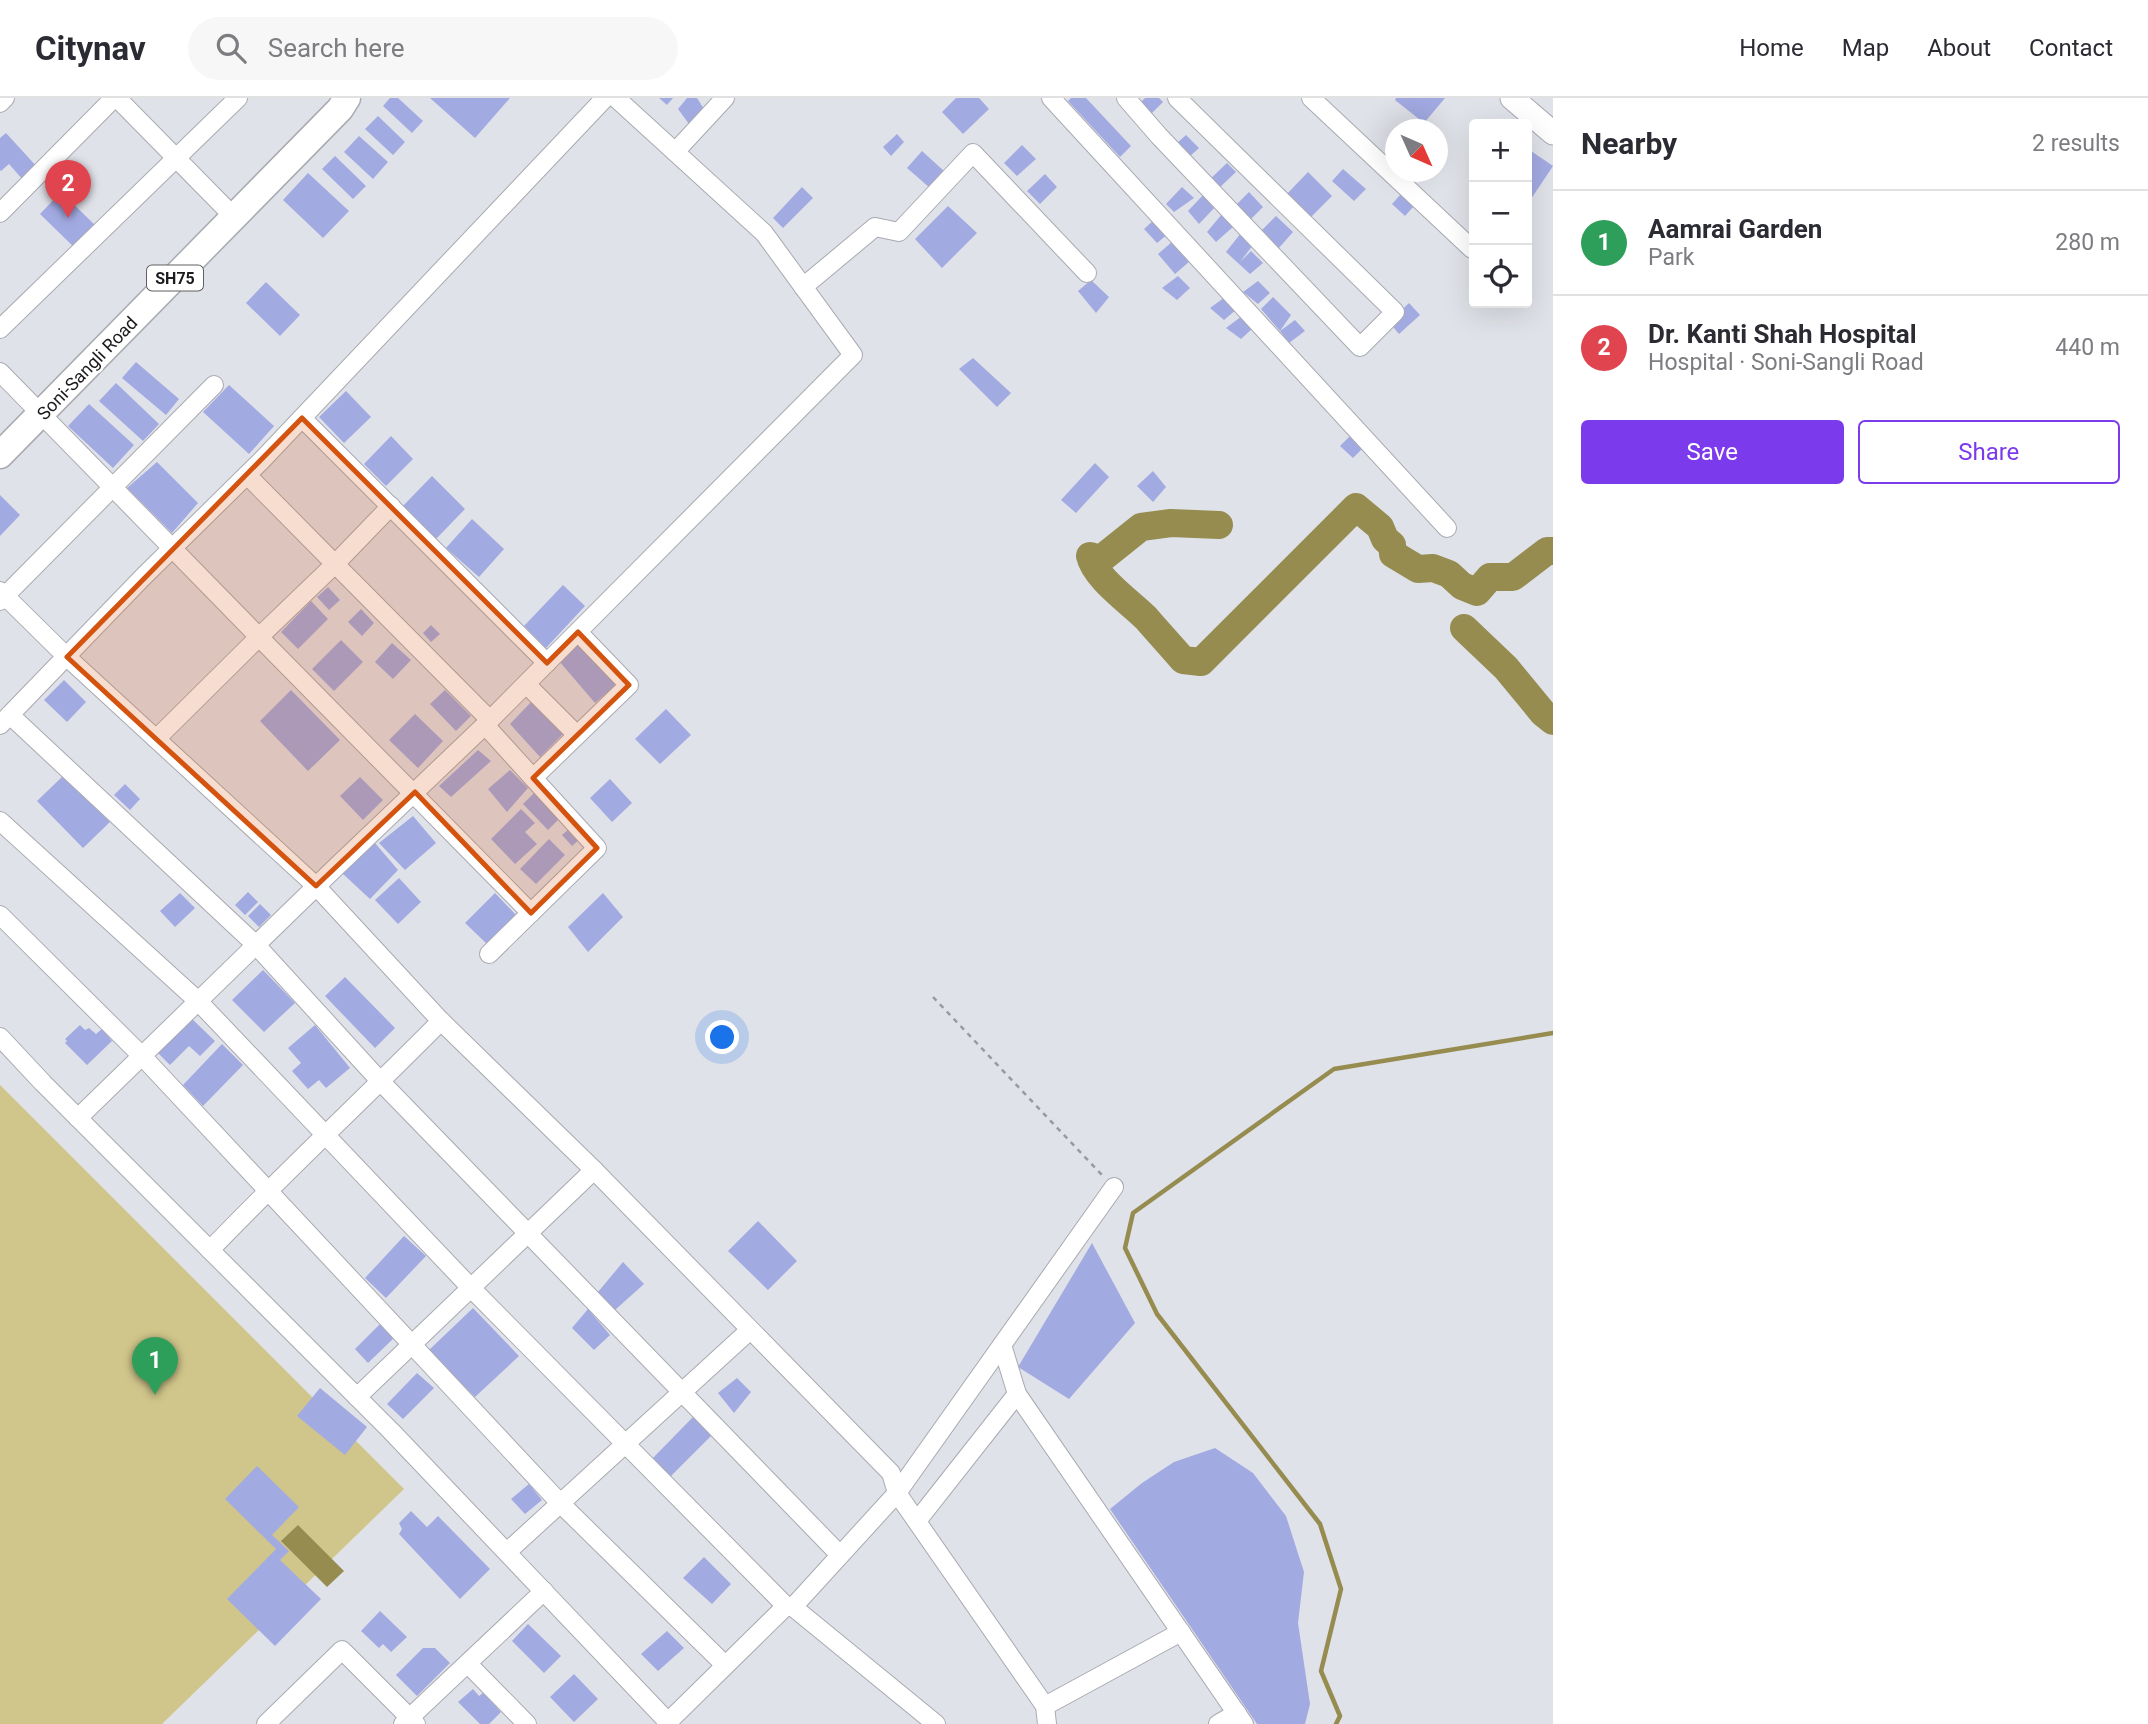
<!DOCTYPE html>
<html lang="en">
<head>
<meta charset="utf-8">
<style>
  body { margin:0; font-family:Roboto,sans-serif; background:#f7f7f7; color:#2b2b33 }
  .controls { position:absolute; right:21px; top:21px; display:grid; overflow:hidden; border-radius:7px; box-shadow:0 7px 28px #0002 }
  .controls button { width:63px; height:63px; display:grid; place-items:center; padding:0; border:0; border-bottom:2px solid #e1e1e2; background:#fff; color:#2b2b33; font:35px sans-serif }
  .compass { position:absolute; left:1385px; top:21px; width:63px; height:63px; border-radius:50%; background:#fff; box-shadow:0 7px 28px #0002; rotate:135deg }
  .you { position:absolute; left:723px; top:940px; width:24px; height:24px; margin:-18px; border:5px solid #fff; border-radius:50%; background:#1a73e8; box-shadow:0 0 0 10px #1a73e833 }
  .badge { display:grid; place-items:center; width:46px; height:46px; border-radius:50%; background:#7c3aed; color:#fff; font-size:23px; font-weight:700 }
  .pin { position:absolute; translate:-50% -58px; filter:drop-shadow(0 2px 4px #0008) }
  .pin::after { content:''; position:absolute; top:37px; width:24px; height:21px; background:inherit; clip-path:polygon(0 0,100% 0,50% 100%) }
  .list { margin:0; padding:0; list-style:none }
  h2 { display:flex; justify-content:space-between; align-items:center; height:91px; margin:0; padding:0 28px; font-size:30px }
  h2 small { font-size:23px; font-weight:400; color:#7c7c81 }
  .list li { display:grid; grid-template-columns:46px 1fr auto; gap:21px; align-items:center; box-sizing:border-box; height:105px; padding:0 28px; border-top:2px solid #e1e1e2 }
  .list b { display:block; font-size:26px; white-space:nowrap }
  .list p { margin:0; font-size:23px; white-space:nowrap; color:#7c7c81 }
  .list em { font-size:23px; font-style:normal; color:#7c7c81 }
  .actions { display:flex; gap:14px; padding:21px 28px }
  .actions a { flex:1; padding:16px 0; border:2px solid #7c3aed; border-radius:7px; text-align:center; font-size:24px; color:#7c3aed }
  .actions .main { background:#7c3aed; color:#fff }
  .icon { flex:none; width:38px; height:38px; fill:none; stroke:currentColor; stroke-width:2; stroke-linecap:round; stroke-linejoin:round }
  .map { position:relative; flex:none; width:1553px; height:1626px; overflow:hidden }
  header { display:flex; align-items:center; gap:42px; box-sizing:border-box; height:98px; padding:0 35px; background:#fff; border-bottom:2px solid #e1e1e2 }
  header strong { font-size:33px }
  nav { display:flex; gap:38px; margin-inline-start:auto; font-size:24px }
  .search { width:490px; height:63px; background:#f7f7f7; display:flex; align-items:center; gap:18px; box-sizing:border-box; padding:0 24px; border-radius:38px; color:#7c7c81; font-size:26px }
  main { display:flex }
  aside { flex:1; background:#fff }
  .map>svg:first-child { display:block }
  .green { fill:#d0c68b }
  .water { fill:#968c50 }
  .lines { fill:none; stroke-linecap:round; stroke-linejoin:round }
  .stream { stroke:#968c50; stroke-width:4.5 }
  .river { stroke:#968c50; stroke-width:28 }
  .building { fill:#a2aae2 }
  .street-casing { stroke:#a9aab1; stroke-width:20 }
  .secondary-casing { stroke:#a9aab1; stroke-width:25 }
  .primary-casing { stroke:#a9aab1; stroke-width:29 }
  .path { stroke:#999a9f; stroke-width:2.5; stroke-dasharray:5 5; stroke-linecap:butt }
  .street { stroke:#fff; stroke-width:18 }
  .secondary { stroke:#fff; stroke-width:23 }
  .primary { stroke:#fff; stroke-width:26 }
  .marked { fill:#d4530e; fill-opacity:0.2; stroke:#d4530e; stroke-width:5; stroke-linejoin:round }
  .labels { text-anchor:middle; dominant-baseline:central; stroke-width:5; stroke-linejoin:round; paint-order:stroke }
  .shield { fill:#fff; stroke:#606062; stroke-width:2 }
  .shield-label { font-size:16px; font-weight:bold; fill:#1c1c1f }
  .street-label { font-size:18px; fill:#1c1c1f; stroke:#fff }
</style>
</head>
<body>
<header>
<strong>Citynav</strong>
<div class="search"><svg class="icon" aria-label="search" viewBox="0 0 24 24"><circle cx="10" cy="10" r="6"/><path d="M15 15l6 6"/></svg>Search here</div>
<nav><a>Home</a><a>Map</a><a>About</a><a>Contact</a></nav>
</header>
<main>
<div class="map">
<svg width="1553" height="1626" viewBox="0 0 1553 1626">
  <rect width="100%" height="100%" fill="#e0e2e9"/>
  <polygon class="green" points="0,987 404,1391 162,1626 0,1626"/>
  <polygon class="water" points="298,1427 344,1473 327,1489 281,1443"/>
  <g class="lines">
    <polyline class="stream" points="1336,1626 1340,1618 1321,1573 1341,1491 1320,1426 1157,1216 1125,1150 1133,1115 1334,971 1553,935"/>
    <g class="river">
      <path d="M1219,427L1171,425L1141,429L1101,461L1090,458C1095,480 1130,504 1146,520C1158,534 1171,548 1183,562L1201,564L1356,409L1380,429L1385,441L1392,447L1393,456L1418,471L1433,470L1449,476L1462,488L1477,494L1490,479H1513L1547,453H1553"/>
      <polyline points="1464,530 1506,570 1543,615 1553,623"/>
    </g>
  </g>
  <g class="building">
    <polygon points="390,0 398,0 423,23 412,35 383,8"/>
    <polygon points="430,0 510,0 475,40"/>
    <polygon points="659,0 673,0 667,7"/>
    <polygon points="687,0 697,0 704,11 689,26 678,11"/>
    <polygon points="956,0 979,0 989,11 963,36 942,14"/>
    <polygon points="1071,0 1086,0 1131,48 1120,59 1068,3"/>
    <polygon points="1145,0 1159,0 1163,4 1149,18 1138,7"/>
    <polygon points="1396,0 1445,0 1424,25 1395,2"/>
    <polygon points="378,18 405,44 393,57 365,31"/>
    <polygon points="6,35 38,70 24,83 9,66 1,73 0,72 0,40"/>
    <polygon points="897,36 904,44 891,58 883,49"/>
    <polygon points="1186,37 1199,50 1188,60 1176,46"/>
    <polygon points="359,38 388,64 373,81 344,54"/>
    <polygon points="1022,47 1036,61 1017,78 1004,65"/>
    <polygon points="922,53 944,73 930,90 907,70"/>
    <polygon points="1531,53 1553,68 1527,107 1527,60"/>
    <polygon points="335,58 366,88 353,101 322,71"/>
    <polygon points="1227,65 1236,74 1217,92 1208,83"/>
    <polygon points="1343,71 1366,91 1354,103 1332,83"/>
    <polygon points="1308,74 1332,98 1310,120 1286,97"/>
    <polygon points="308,75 349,113 323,140 283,102"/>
    <polygon points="1045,76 1057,89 1040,106 1027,93"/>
    <polygon points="802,89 813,100 783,130 773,120"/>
    <polygon points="1182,89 1194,100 1174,114 1166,106"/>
    <polygon points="61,94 99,131 78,153 40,116"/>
    <polygon points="1249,94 1263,109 1250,122 1235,108"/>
    <polygon points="1205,95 1217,107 1199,126 1188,113"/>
    <polygon points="1401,96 1414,108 1405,118 1392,106"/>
    <polygon points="948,108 977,135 942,170 915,141"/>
    <polygon points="1222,116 1234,128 1216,144 1207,134"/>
    <polygon points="1276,118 1293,134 1278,151 1260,134"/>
    <polygon points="1155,121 1168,136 1157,145 1144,131"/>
    <polygon points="1241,135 1253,147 1240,164 1251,153 1263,165 1250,176 1226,154"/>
    <polygon points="1173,143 1190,163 1175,176 1158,156"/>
    <polygon points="1178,178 1190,190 1177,202 1162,190"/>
    <polygon points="1091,182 1109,199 1096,215 1078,193"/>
    <polygon points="1258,183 1270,195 1258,206 1243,194"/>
    <polygon points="266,184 300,217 280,238 246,205"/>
    <polygon points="1225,199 1237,211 1224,222 1210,210"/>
    <polygon points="1273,199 1291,217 1280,233 1261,211"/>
    <polygon points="1409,205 1420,217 1399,236 1389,224"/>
    <polygon points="1242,218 1253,230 1241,241 1226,230"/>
    <polygon points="1295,222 1305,233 1289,245 1280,233"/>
    <polygon points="973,260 1011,295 997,309 959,271"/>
    <polygon points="136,264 179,301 166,317 122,280"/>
    <polygon points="116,285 159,326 143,343 99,303"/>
    <polygon points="229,287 274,328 249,356 203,314"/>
    <polygon points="346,293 371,319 344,345 319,319"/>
    <polygon points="89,306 134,347 113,370 68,328"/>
    <polygon points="391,338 413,361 386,388 364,366"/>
    <polygon points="1350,338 1363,350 1353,360 1340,348"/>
    <polygon points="157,364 198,405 172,435 127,390"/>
    <polygon points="1095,365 1109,379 1076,415 1061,402"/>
    <polygon points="1153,373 1166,389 1153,404 1137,388"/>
    <polygon points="432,378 465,411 434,443 401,410"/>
    <polygon points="0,397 20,417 0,438"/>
    <polygon points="472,421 504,451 479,479 446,450"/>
    <polygon points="563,487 585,508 546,550 524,528"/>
    <polygon points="328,489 340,502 329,512 317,499"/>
    <polygon points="311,503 328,521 298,551 281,534"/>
    <polygon points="361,511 374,525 362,538 348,524"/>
    <polygon points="431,527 440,536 431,544 423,535"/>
    <polygon points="341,542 363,564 334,593 312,571"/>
    <polygon points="577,543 619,584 595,605 559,563"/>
    <polygon points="392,545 411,562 393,581 375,564"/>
    <polygon points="64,582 86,604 67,624 44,602"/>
    <polygon points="291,592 340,642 308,673 260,623"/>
    <polygon points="445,592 471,618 456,633 430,606"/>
    <polygon points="534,601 564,635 540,659 510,626"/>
    <polygon points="666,611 691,637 660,666 635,641"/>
    <polygon points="415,616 443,643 418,670 389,642"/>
    <polygon points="478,652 491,663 451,699 439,688"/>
    <polygon points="510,672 528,690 507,714 488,691"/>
    <polygon points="63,678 110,724 83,750 37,703"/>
    <polygon points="360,679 383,702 363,722 340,698"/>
    <polygon points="610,681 632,705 612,724 590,700"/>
    <polygon points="125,686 140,701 130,712 114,697"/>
    <polygon points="537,692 562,718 548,732 523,706"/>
    <polygon points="521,711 535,725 525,734 537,746 515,766 491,741"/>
    <polygon points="413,718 436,745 405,772 379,745"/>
    <polygon points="569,731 579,742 572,748 562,737"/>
    <polygon points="549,741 565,757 536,786 520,771"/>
    <polygon points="375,745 398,772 370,801 342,775"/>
    <polygon points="399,780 421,804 398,826 375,802"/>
    <polygon points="248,794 258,804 245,817 235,807"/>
    <polygon points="180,795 195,810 175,829 160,813"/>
    <polygon points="495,795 516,817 487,846 465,825"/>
    <polygon points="603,795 623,819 588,854 568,829"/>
    <polygon points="260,806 271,817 259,829 248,818"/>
    <polygon points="263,872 295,905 264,934 232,902"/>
    <polygon points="345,879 395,930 375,950 325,898"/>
    <polygon points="191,920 215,943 200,958 189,948 170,967 157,954"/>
    <polygon points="80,927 85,932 89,930 96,936 102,931 112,943 87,967 65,945 67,943 65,941"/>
    <polygon points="315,927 350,970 326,990 319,982 308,991 292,973 301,965 288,950"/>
    <polygon points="222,946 243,967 203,1008 183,987"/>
    <polygon points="758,1123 797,1163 768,1192 728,1153"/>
    <polygon points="404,1138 426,1158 386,1200 365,1180"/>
    <polygon points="1092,1145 1135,1225 1069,1301 1018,1269"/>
    <polygon points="623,1164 644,1186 615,1212 598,1194"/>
    <polygon points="473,1210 519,1258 475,1299 428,1253"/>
    <polygon points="588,1211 610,1237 594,1252 572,1230"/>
    <polygon points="382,1224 396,1238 368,1265 355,1251"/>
    <polygon points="417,1275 434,1290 403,1321 387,1306"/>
    <polygon points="737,1280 751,1294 734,1315 718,1295"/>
    <polygon points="320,1290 367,1329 345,1357 297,1318"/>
    <polygon points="693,1319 712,1337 669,1380 651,1362"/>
    <polygon points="1215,1350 1253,1375 1286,1418 1304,1474 1298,1525 1310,1606 1305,1626 1257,1626 1110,1411 1142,1385 1174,1364"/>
    <polygon points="257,1368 299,1409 272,1437 289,1453 280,1462 321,1501 275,1548 227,1501 276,1451 225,1401"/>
    <polygon points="529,1386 542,1402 525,1416 511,1401"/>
    <polygon points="411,1413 427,1429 438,1418 490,1471 460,1501 399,1436 402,1431 399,1425"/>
    <polygon points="704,1459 731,1486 712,1506 683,1480"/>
    <polygon points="380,1513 407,1539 391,1554 383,1546 379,1550 361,1533"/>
    <polygon points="528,1526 561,1558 544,1575 512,1543"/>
    <polygon points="667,1533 684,1550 658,1573 641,1556"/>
    <polygon points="423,1550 435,1550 450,1565 417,1598 396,1577"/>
    <polygon points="574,1576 598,1601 574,1624 550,1599"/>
    <polygon points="473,1591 479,1598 483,1595 501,1614 489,1626 480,1626 458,1604"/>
  </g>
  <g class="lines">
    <g class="street-casing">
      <g id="street">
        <polyline points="117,0 234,119"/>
        <polyline points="1051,0 1447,430"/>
        <polyline points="1126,0 1159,38 1360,249 1395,214 1177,0"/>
        <polyline points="1311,0 1472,151"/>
        <polyline points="0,5 5,0"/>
        <polyline points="675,54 725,0"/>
        <polyline points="0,115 114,0"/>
        <polyline points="803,189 875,129 899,134 973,55 1087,175"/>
        <polyline points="0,231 238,0"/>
        <polyline points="0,274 259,539 335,466 490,622"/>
        <polyline points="302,320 547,565"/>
        <polyline points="247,377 335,466 391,408"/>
        <polyline points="0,493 67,559 316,788 441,923 594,1072 891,1375 897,1395 1045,1608 1047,1626"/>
        <polyline points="0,503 214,287"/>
        <polyline points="526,586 577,637"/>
        <polyline points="10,617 256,847 381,984 840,1457"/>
        <polyline points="0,627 143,479 262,362 605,0"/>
        <polyline points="485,627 533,680 629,587 578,534"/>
        <polyline points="156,641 259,539 531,815"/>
        <polyline points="0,723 198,903 472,1191 786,1508"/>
        <polyline points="0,817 142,958 561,1406 725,1567"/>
        <polyline points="489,856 597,750 533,680"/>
        <polyline points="0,939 43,985 391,1333 668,1624"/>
        <polyline points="78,1020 334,771 485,627 853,257 764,135 616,0"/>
        <path d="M210,1152C285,1074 365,1000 441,923"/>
        <polyline points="1002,1247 1017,1296 1244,1626"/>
        <polyline points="357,1299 594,1072"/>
        <polyline points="917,1423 1017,1296"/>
        <polyline points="507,1454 750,1232"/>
        <polyline points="793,1509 936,1626"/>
        <polyline points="468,1566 527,1626"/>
        <polyline points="1045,1608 1181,1534"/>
        <polyline points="266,1626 342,1552 416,1626"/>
        <polyline points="403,1626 544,1493"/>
        <polyline points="666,1626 786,1508 793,1509 897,1395 1114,1089"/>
        <polyline points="1218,1626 1237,1615"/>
      </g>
    </g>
    <g class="secondary-casing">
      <polyline id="secondary" points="1512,0 1553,35"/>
    </g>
    <g class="primary-casing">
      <polyline id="primary" points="0,357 340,11 347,0"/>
    </g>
    <polyline class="path" points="933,899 1102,1077"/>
    <use href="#street" class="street"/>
    <use href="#secondary" class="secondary"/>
    <use href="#primary" class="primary"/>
  </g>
  <path class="marked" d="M302,320L547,565L578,534L629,587L533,680L597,750L531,815L415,694L316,788L67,559Z"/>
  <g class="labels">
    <rect class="shield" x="147" y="167.5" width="56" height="25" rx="5"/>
    <g class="shield-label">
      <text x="175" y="180">SH75</text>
    </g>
    <g class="street-label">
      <text transform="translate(87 270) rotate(-46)">Soni-Sangli Road</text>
    </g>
  </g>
</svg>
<div class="controls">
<button>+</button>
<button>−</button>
<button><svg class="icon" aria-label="locate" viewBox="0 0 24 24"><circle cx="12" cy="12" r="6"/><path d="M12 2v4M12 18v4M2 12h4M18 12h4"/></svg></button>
</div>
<svg class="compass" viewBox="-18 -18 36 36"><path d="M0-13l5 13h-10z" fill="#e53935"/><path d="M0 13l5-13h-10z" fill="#7c7c81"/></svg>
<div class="you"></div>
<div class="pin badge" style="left:155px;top:1297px;background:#2e9e5b">1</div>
<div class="pin badge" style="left:68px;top:120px;background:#e0444e">2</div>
</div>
<aside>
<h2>Nearby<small>2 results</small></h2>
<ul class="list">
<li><span class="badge" style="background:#2e9e5b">1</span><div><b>Aamrai Garden</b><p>Park</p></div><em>280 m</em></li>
<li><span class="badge" style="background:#e0444e">2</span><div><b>Dr. Kanti Shah Hospital</b><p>Hospital · Soni-Sangli Road</p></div><em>440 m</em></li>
</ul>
<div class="actions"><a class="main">Save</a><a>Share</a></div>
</aside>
</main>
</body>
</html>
